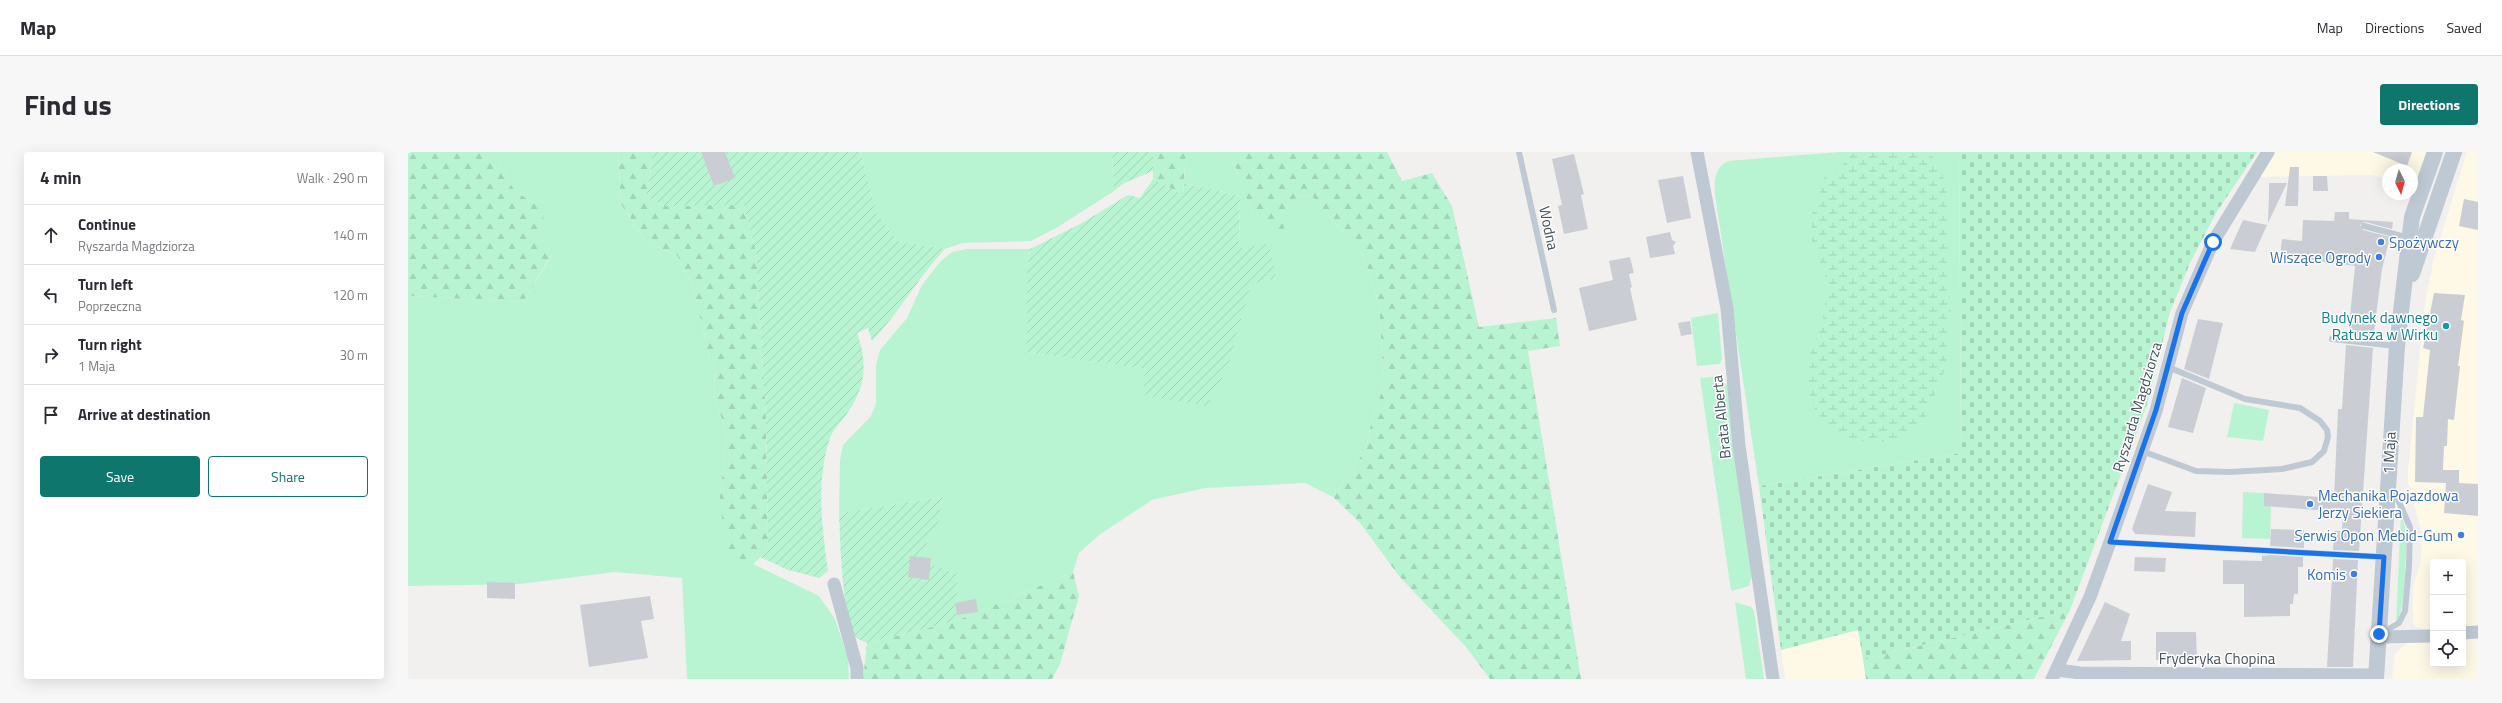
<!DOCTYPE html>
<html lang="en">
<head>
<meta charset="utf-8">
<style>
  body { margin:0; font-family:"Titillium Web",sans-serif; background:#f7f7f7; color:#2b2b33 }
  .controls { position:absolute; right:12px; bottom:12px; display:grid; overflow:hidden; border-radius:4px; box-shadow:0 4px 16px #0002 }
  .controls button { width:36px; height:36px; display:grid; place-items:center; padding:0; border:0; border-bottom:1px solid #e1e1e2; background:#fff; color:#2b2b33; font:20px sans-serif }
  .compass { position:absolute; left:1974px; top:12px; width:36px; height:36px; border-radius:50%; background:#fff; box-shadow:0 4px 16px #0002; rotate:175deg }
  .stop { position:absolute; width:12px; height:12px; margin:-9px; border:3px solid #1a73e8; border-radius:50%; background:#fff }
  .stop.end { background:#1a73e8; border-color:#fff; box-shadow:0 1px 4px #0008 }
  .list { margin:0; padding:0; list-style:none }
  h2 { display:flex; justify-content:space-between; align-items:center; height:52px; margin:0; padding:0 16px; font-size:17px }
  h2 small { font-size:13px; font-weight:400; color:#7c7c81 }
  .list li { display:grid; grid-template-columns:26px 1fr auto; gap:12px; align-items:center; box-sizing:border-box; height:60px; padding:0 16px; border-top:1px solid #e1e1e2 }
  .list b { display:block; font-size:15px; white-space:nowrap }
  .list p { margin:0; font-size:13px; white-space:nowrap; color:#7c7c81 }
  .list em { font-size:13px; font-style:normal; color:#7c7c81 }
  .actions { display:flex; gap:8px; padding:12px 16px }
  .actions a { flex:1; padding:9px 0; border:1px solid #0f766e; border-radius:4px; text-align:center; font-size:14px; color:#0f766e }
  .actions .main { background:#0f766e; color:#fff }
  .icon { flex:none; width:22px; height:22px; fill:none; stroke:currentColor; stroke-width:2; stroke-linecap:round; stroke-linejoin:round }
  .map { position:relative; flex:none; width:2070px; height:527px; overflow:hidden; border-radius:4px }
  header { display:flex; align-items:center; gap:24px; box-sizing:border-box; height:56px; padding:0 20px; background:#fff; border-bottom:1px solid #e1e1e2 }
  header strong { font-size:19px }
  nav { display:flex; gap:22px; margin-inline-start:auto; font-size:14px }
  .intro { display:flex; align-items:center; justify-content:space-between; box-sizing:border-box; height:96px; padding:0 24px }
  h1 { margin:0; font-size:28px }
  .button { padding:10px 18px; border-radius:4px; background:#0f766e; color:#fff; font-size:14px; font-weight:700 }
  main { display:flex; gap:24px; padding:0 24px }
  aside { flex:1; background:#fff; border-radius:4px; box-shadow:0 4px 16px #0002 }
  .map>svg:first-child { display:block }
  .commercial { fill:#fef8e7 }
  .green { fill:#b9f4d2 }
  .forest { fill:url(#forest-firs) }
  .wetland { fill:url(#wetland-marsh) }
  .cemetery { fill:url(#cemetery-stones) }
  .garden { fill:url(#garden-furrows) }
  .building { fill:#caced4 }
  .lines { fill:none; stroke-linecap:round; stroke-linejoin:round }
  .service { stroke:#bec9d3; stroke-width:6 }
  .minor { stroke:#bec9d3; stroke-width:13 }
  .tertiary { stroke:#bec9d3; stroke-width:16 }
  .route { stroke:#1a73e8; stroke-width:5 }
  .shop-dot { fill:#3f7fe0; stroke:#fff; stroke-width:1.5 }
  .culture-dot { fill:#0f9aa8; stroke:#fff; stroke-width:1.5 }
  .labels { text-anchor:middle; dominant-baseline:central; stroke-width:3; stroke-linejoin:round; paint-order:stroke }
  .street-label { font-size:15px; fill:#45525f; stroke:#fff }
  .shop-label { font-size:15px; fill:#366cbe; stroke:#fff; text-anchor:end }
  .culture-label { font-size:15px; fill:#0d838f; stroke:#fff; text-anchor:end }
</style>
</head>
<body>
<header>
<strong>Map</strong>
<nav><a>Map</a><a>Directions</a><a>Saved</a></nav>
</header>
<div class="intro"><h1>Find us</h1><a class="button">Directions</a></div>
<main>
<aside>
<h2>4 min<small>Walk · 290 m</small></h2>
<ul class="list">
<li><svg class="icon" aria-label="ahead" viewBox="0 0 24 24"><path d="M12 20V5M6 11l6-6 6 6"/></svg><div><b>Continue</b><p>Ryszarda Magdziorza</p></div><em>140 m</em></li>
<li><svg class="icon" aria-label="left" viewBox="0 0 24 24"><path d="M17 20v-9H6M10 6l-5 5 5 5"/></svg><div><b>Turn left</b><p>Poprzeczna</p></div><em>120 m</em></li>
<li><svg class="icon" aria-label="right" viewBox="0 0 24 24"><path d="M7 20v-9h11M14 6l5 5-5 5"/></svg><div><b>Turn right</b><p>1 Maja</p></div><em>30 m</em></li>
<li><svg class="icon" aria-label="arrive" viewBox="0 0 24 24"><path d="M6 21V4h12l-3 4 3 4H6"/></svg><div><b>Arrive at destination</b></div></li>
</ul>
<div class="actions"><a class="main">Save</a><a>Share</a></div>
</aside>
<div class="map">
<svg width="2070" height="527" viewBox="0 0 2070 527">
  <defs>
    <pattern id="forest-firs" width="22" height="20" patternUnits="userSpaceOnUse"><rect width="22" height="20" fill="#b9f4d2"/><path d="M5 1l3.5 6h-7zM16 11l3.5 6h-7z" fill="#a0d3b7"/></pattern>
    <pattern id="wetland-marsh" width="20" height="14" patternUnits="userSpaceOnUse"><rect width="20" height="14" fill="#b9f4d2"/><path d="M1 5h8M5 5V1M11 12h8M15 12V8" fill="none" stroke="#a0d3b7"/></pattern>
    <pattern id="cemetery-stones" width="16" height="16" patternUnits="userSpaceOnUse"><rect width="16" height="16" fill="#b9f4d2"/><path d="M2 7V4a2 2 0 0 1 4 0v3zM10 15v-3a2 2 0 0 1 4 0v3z" fill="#a0d3b7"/></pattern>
    <pattern id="garden-furrows" width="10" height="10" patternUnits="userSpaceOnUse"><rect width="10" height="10" fill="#b9f4d2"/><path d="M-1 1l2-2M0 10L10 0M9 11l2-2" fill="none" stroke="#a0d3b7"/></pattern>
  </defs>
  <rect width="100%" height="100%" fill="#f2efef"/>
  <g class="commercial">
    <polygon points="1868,0 2018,0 2007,36 2004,35 2004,18 1980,18 1980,27 1964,23 1852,25"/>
    <polygon points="2059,0 2070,0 2070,474 2055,475 2055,410 2025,410 2025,477 2018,478 2008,475 2005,470 2005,435 2013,408 2014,382 2000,330 2000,319 2017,150 2026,106"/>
    <polygon points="1450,477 1458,527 1377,527 1373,498"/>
    <polygon points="2070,484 2070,527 1984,527 1987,502 1998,491 2025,489 2025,512 2055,512 2055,485"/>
  </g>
  <g class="green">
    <polygon points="86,0 210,0 213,52 239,91 269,103 285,134 302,208 307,217 306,243 319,283 312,344 331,412 345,412 411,444 427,467 440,506 441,527 279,527 274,426 207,420 112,432 0,434 0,144 115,150 143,105 131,80 136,59 106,38"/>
    <polygon points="452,0 704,0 706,39 650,75 623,89 554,91 537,97 490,89 469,62"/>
    <polygon points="778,0 819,0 828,16 846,68 888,45 904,44 956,105 971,152 976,233 964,267 958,297 925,345 897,331 797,336 744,348 691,383 671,401 665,420 548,469 550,422 514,409 520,388 529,379 535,345 431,361 432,308 435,293 463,264 468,251 468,213 472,198 499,166 514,133 531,111 544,100 559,97 622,97 619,116 619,200 738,217 820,215 843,131 868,126 831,96 832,44 776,31"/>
    <path d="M1431,0H1551L1553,301L1351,334L1307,43C1306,29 1306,16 1320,9Z"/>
    <polygon points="1310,161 1314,206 1312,212 1289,214 1283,166"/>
    <polygon points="1311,224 1320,234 1344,423 1341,434 1323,439 1292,226"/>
    <polygon points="1826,251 1861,258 1855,289 1819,285"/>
    <polygon points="1835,340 1856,341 1856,353 1863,354 1862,387 1834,386"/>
    <path d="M1993,362C1995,368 1997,374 1998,381C1999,395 1997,462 1988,470Z"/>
    <polygon points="1327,450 1343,455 1346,459 1356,527 1338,527"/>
  </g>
  <g class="forest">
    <polygon points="0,0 86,0 106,38 137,59 131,80 143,104 115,150 0,144"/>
    <polygon points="210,0 246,0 238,44 256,54 336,52 348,100 358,266 360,399 345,412 331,412 317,397 312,344 319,283 306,243 307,217 302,208 285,134 269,103 239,91 213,52"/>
    <polygon points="745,0 778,0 775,43 745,27"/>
    <polygon points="819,0 979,0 994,29 1024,21 1044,54 1071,175 1148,166 1152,194 1120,199 1173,527 1082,527 1058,495 991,424 952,371 925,345 958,297 964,267 976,233 971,152 956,105 904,44 888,45 875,78 846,68 828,16"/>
    <polygon points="665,420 671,444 652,512 644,527 455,527 459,491 548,469"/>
    <polygon points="1662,458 1626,527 1458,527 1455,507"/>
  </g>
  <polygon class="wetland" points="1446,0 1522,0 1534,20 1542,54 1540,109 1543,164 1540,178 1538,215 1517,267 1500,282 1490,287 1465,291 1433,284 1417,271 1406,256 1400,238 1402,202 1414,174 1419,134 1418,126 1404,89 1403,65 1412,41 1413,29 1419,23 1429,19"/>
  <polygon class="cemetery" points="1551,0 1849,0 1808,61 1783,109 1762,160 1739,253 1662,458 1455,507 1450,478 1373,498 1351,334 1553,301"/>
  <g class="garden">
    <path d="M246,0H452L469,62L490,89L537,97C510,125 492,160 464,189L460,176L449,181C460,212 458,235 438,263C432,271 423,280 421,289C408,332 414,375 420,419L411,426L380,418L352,405L360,399L358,266L348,100L336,53L256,54L238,44Z"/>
    <polygon points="704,0 745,0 745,19 716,31 706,39"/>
    <polygon points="745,27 775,43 776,31 832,44 831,96 861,92 868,126 843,132 820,215 799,254 735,243 737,217 619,200 619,116 622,97 674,71 720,43 732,46"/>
    <path d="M535,345L529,379L520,388L514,409L550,422L548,469L459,491L446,485C433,446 433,402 431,361Z"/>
  </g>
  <g class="building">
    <polygon points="293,0 317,0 327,26 306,34"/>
    <polygon points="1965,0 2004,0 1999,14"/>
    <polygon points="1166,2 1176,42 1173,43 1180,77 1156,82 1150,54 1154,53 1144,7"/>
    <polygon points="1882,15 1891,15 1890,54 1877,54"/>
    <polygon points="1275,24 1283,66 1259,71 1250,28"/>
    <polygon points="1905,24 1919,24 1920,39 1905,39"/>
    <polygon points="1861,31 1879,31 1860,71 1861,42"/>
    <polygon points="2056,47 2070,50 2070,78 2051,74"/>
    <polygon points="1927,60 1941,60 1941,67 1985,70 1984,77 1957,70 1952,73 1955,78 1982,85 1974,117 1965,187 1940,184 1947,114 1872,104 1874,87 1894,89 1895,68 1926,69"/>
    <polygon points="1835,68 1859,73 1847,100 1822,97"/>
    <polygon points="1262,80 1264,88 1268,90 1265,94 1267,102 1242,106 1238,85"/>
    <polygon points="1222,105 1226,121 1221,122 1224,135 1222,136 1229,168 1181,179 1171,136 1205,128 1201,109"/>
    <polygon points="2026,141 2057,143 2053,168 2056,169 2050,214 2052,214 2046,268 2040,267 2039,294 2036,294 2035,318 2051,318 2051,331 2070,332 2070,364 2036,361 2038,331 2007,330 2008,265 2015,265 2022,198 2015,196"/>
    <polygon points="1790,167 1815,171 1801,227 1776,217"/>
    <polygon points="1282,169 1284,182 1273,184 1270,171"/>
    <polygon points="1938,193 1965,196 1951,399 1925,398 1926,379 1934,379 1935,360 1856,354 1856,341 1926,346 1930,257 1934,257"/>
    <polygon points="1774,226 1798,236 1785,281 1760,275"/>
    <polygon points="1740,332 1764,340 1757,359 1788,360 1787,385 1727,382 1724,377"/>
    <polygon points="1863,377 1896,378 1896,396 1862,394"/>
    <polygon points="1862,403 1895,405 1895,415 1890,415 1890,442 1886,442 1885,452 1882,452 1882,464 1836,465 1836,432 1815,432 1815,408 1854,409 1854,404"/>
    <polygon points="502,404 523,406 521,428 500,425"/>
    <polygon points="1727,405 1758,406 1757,420 1726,419"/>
    <polygon points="1925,407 1950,408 1945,515 1919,515"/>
    <polygon points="79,430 107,431 107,447 79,446"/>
    <polygon points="242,444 246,467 233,469 240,506 181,515 172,453"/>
    <polygon points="568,447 570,460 549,463 547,451"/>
    <polygon points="1697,450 1722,462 1713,489 1723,489 1723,508 1669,509"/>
    <polygon points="1748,480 1788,480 1789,507 1748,508"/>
  </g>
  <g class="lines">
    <g class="service">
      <polyline points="1111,0 1146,158"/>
      <polyline points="1956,74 2001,86"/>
      <polyline points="1924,187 1988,194"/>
      <polyline points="1734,299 1788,319 1822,320 1874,317 1904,310 1916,299 1920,285 1919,278 1912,269 1892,256 1837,247 1760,215"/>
      <polyline points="1702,390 1976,405"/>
      <polyline points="1972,482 1991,471 1997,459 2001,414 2002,375 1984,334"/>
    </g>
    <g class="minor">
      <polyline points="1289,0 1319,156 1331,294 1365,527"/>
      <polyline points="426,432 449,516 449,527"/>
      <polyline points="2055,481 2070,480"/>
      <polyline points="1970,485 2025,484"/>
      <polyline points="1650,518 1672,521 1969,523"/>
      <polyline points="1644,527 1682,445 1702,390 1748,259 1774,161 1805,90 1860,0"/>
    </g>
    <g class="tertiary">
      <polyline points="2004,122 2046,0"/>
      <polyline points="1968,527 1989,194 2004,65 2027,0"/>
    </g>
  </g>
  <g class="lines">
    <polyline class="route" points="1805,90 1774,161 1748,258 1702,390 1976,405 1971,482"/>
  </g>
  <g class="shop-dot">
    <circle cx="1973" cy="90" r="4"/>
    <circle cx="1971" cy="105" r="4"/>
    <circle cx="1902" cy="352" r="4"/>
    <circle cx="2053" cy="383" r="4"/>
    <circle cx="1946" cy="422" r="4"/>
  </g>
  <circle class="culture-dot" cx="2038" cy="174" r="4"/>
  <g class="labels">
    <g class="street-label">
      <text transform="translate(1141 76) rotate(78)">Wodna</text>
      <text transform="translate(1729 255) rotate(-73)">Ryszarda Magdziorza</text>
      <text transform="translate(1313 265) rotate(-96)">Brata Alberta</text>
      <text transform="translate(1981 301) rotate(-87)">1 Maja</text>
      <text x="1809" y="506">Fryderyka Chopina</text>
    </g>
    <g class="shop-label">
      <text x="1981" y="90" text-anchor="start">Spożywczy</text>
      <text x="1963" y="105">Wiszące Ogrody</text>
      <text x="1910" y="343" text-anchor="start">Mechanika Pojazdowa<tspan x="1910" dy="17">Jerzy Siekiera</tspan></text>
      <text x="2045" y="383">Serwis Opon Mebid-Gum</text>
      <text x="1938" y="422">Komis</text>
    </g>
    <g class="culture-label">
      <text x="2030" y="165">Budynek dawnego<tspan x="2030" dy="17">Ratusza w Wirku</tspan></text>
    </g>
  </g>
</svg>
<div class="controls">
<button>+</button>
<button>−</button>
<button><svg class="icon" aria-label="locate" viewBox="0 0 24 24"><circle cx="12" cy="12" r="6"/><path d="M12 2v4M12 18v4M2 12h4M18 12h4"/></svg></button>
</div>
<svg class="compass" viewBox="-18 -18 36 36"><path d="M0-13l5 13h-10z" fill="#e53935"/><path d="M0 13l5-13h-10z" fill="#7c7c81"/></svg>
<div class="stop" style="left:1805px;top:90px"></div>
<div class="stop end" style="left:1971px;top:482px"></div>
</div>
</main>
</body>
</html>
